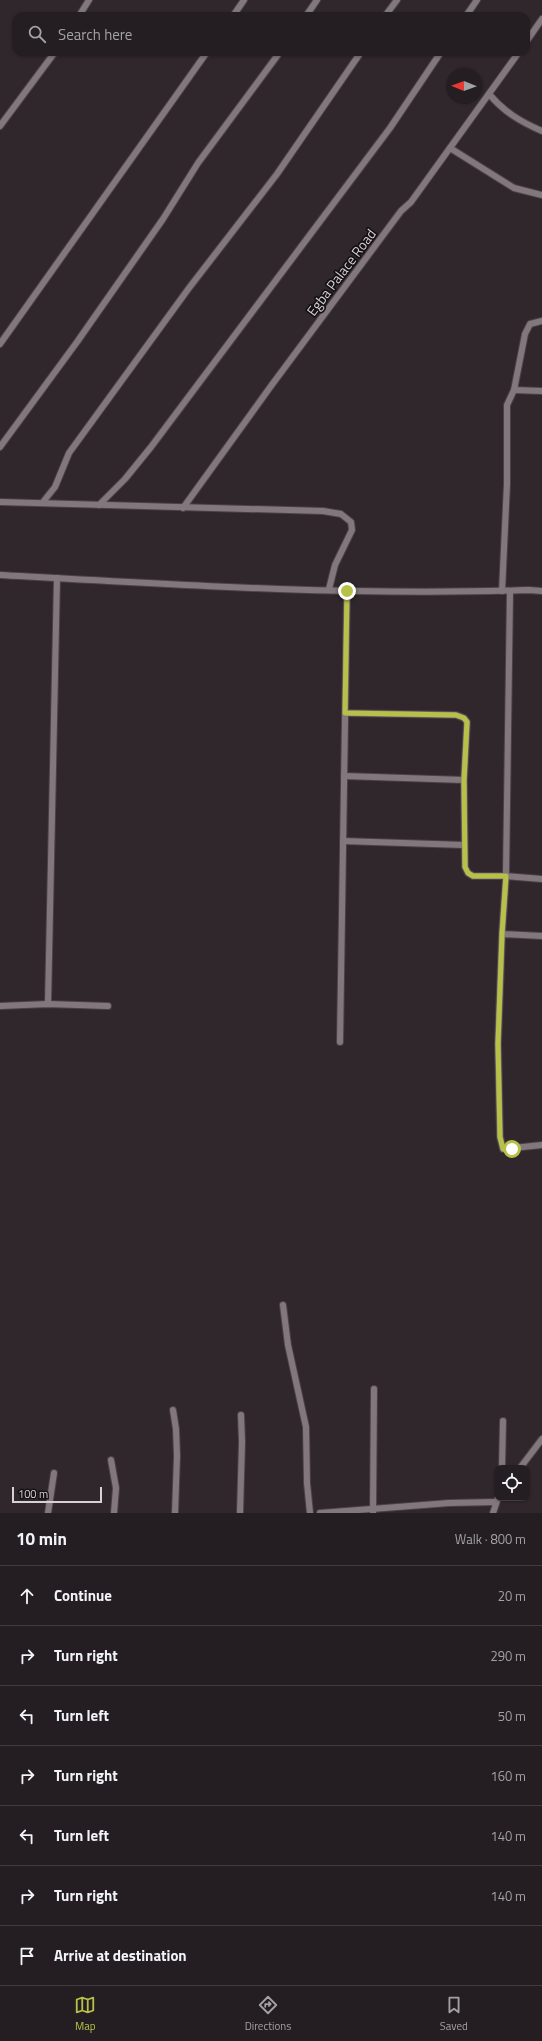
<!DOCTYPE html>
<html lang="en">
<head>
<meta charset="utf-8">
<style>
  body { margin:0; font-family:"Titillium Web",sans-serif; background:#2c262a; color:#f1f3f6 }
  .controls { position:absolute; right:12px; bottom:12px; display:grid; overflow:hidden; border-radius:8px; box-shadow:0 1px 3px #0004 }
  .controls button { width:36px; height:36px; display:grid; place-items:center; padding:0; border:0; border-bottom:1px solid #413b3f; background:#241d21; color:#f1f3f6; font:20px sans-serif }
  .compass { position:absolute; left:446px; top:68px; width:36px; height:36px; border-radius:50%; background:#241d21; box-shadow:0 1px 3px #0004; rotate:271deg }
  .scale { position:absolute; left:12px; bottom:10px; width:90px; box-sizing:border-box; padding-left:4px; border:2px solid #d7d1d5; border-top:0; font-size:11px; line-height:14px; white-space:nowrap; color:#d7d1d5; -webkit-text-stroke:3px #151114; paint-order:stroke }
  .stop { position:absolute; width:12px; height:12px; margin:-9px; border:3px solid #b7c147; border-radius:50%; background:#fff }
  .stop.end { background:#b7c147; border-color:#fff; box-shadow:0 1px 4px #0008 }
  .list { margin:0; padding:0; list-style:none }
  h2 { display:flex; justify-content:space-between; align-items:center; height:52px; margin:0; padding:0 16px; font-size:17px }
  h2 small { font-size:13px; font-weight:400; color:#a3a2a5 }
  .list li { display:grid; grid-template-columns:26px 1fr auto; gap:12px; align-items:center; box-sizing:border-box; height:60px; padding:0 16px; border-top:1px solid #413b3f }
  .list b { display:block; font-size:15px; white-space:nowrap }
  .list em { font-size:13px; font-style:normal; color:#a3a2a5 }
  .icon { flex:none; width:22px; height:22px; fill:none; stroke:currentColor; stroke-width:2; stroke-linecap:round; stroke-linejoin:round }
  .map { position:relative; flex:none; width:542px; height:1513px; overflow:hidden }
  .search { position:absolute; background:#241d21; box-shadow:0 1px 3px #0004; left:12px; right:12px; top:12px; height:44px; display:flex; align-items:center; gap:10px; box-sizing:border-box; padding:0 14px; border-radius:12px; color:#a3a2a5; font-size:15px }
  .sheet { height:472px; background:#241d21 }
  nav { display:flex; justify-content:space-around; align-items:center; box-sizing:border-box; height:56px; border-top:1px solid #413b3f; background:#241d21; font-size:11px; color:#a3a2a5 }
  nav a { display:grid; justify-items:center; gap:2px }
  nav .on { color:#b7c147 }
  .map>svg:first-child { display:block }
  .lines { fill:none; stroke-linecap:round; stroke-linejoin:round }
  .minor-casing { stroke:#4a4247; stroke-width:8 }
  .minor { stroke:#83777e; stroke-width:6 }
  .route { stroke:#b7c147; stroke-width:5 }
  .labels { text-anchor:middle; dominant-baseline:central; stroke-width:3.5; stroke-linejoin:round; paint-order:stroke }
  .street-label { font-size:14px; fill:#d7d1d5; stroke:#151114 }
</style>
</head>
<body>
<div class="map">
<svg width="542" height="1513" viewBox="0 0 542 1513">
  <rect width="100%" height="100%" fill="#30272c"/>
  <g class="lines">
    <g class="minor-casing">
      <g id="minor">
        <polyline points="79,16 89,0"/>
        <polyline points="233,16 244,0"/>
        <polyline points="306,16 317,0"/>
        <polyline points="385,16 397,0"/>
        <polyline points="466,16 477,0"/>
        <polyline points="526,42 542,19"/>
        <path d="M489,94C504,112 521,122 542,131"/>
        <polyline points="0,126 55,52"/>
        <polyline points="450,148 514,188 542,195"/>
        <polyline points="0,344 207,52"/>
        <polyline points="514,390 542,391"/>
        <polyline points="0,447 77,342 163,219 198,163 280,52"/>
        <polyline points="0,502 323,511 341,514 351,522 352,530 335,565 329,589"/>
        <polyline points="43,502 55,487 69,453 189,288 277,174 361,52"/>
        <polyline points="99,505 125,479 151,447 390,128 441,52"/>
        <polyline points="183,508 271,386 401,211 411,202 519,52"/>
        <path d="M0,575C176,585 353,596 529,590L542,591"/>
        <polyline points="502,591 507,484 507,405 514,390 525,334 530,324 542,321"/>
        <polyline points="510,591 506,876 502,934 498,1044 500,1137 503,1149 542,1145"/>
        <polyline points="345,713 456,715 464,718 467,722 464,780 465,867 468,873 473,876 506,876 542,879"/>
        <polyline points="344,776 464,780"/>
        <polyline points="343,841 464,845"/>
        <polyline points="502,934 542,936"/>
        <polyline points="48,1004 57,578"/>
        <polyline points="0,1006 48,1004 108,1006"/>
        <polyline points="340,1042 347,591"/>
        <polyline points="283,1305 288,1345 306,1427 307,1483 310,1513"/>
        <polyline points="173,1410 176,1429 177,1456 175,1513"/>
        <polyline points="111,1460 116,1488 114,1513"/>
        <polyline points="502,1468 503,1421"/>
        <polyline points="520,1468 542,1439"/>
        <polyline points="48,1513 54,1473"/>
        <polyline points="240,1513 242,1442 241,1415"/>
        <polyline points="320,1513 449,1503 496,1502"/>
        <polyline points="373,1513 374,1389"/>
        <polyline points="493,1513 498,1498"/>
      </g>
    </g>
    <use href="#minor" class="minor"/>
  </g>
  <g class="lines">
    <polyline class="route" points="347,591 345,713 456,715 464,718 467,722 464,780 465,867 468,873 473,876 506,876 502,934 498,1044 500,1137 503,1149 512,1149"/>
  </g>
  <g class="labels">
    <g class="street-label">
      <text transform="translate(341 272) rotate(-53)">Egba Palace Road</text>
    </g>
  </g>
</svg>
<div class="controls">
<button><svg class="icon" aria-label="locate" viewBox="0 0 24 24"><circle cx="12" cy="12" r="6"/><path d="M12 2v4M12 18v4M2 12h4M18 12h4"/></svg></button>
</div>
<svg class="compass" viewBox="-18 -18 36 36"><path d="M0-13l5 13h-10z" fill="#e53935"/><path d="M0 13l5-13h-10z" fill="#a3a2a5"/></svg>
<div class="scale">100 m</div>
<div class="stop" style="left:512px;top:1149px"></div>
<div class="stop end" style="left:347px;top:591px"></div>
<div class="search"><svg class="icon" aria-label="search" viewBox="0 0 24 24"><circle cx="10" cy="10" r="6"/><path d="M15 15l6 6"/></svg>Search here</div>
</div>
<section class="sheet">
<h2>10 min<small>Walk · 800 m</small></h2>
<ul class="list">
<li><svg class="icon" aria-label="ahead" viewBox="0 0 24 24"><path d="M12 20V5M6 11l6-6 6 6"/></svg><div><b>Continue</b></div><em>20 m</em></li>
<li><svg class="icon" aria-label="right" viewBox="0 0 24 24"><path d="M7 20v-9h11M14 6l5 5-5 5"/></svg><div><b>Turn right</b></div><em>290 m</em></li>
<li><svg class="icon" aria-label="left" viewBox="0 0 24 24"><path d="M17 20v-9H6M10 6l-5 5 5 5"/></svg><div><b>Turn left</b></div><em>50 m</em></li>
<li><svg class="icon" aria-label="right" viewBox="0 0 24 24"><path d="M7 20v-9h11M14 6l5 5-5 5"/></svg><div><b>Turn right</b></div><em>160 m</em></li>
<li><svg class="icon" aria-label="left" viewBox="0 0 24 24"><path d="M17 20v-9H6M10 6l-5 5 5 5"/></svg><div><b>Turn left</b></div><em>140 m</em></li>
<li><svg class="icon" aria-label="right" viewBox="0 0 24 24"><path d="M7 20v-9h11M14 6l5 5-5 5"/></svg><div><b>Turn right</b></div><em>140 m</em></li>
<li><svg class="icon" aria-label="arrive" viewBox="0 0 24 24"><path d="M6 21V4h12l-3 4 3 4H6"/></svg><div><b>Arrive at destination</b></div></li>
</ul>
</section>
<nav>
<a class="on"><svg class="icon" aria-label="map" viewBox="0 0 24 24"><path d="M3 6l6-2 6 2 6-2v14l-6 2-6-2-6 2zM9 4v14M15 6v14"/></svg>Map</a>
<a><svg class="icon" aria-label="directions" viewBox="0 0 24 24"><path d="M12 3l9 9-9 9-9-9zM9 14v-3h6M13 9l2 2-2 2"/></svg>Directions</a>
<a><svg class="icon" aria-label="saved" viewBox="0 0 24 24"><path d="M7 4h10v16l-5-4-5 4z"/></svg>Saved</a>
</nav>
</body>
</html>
